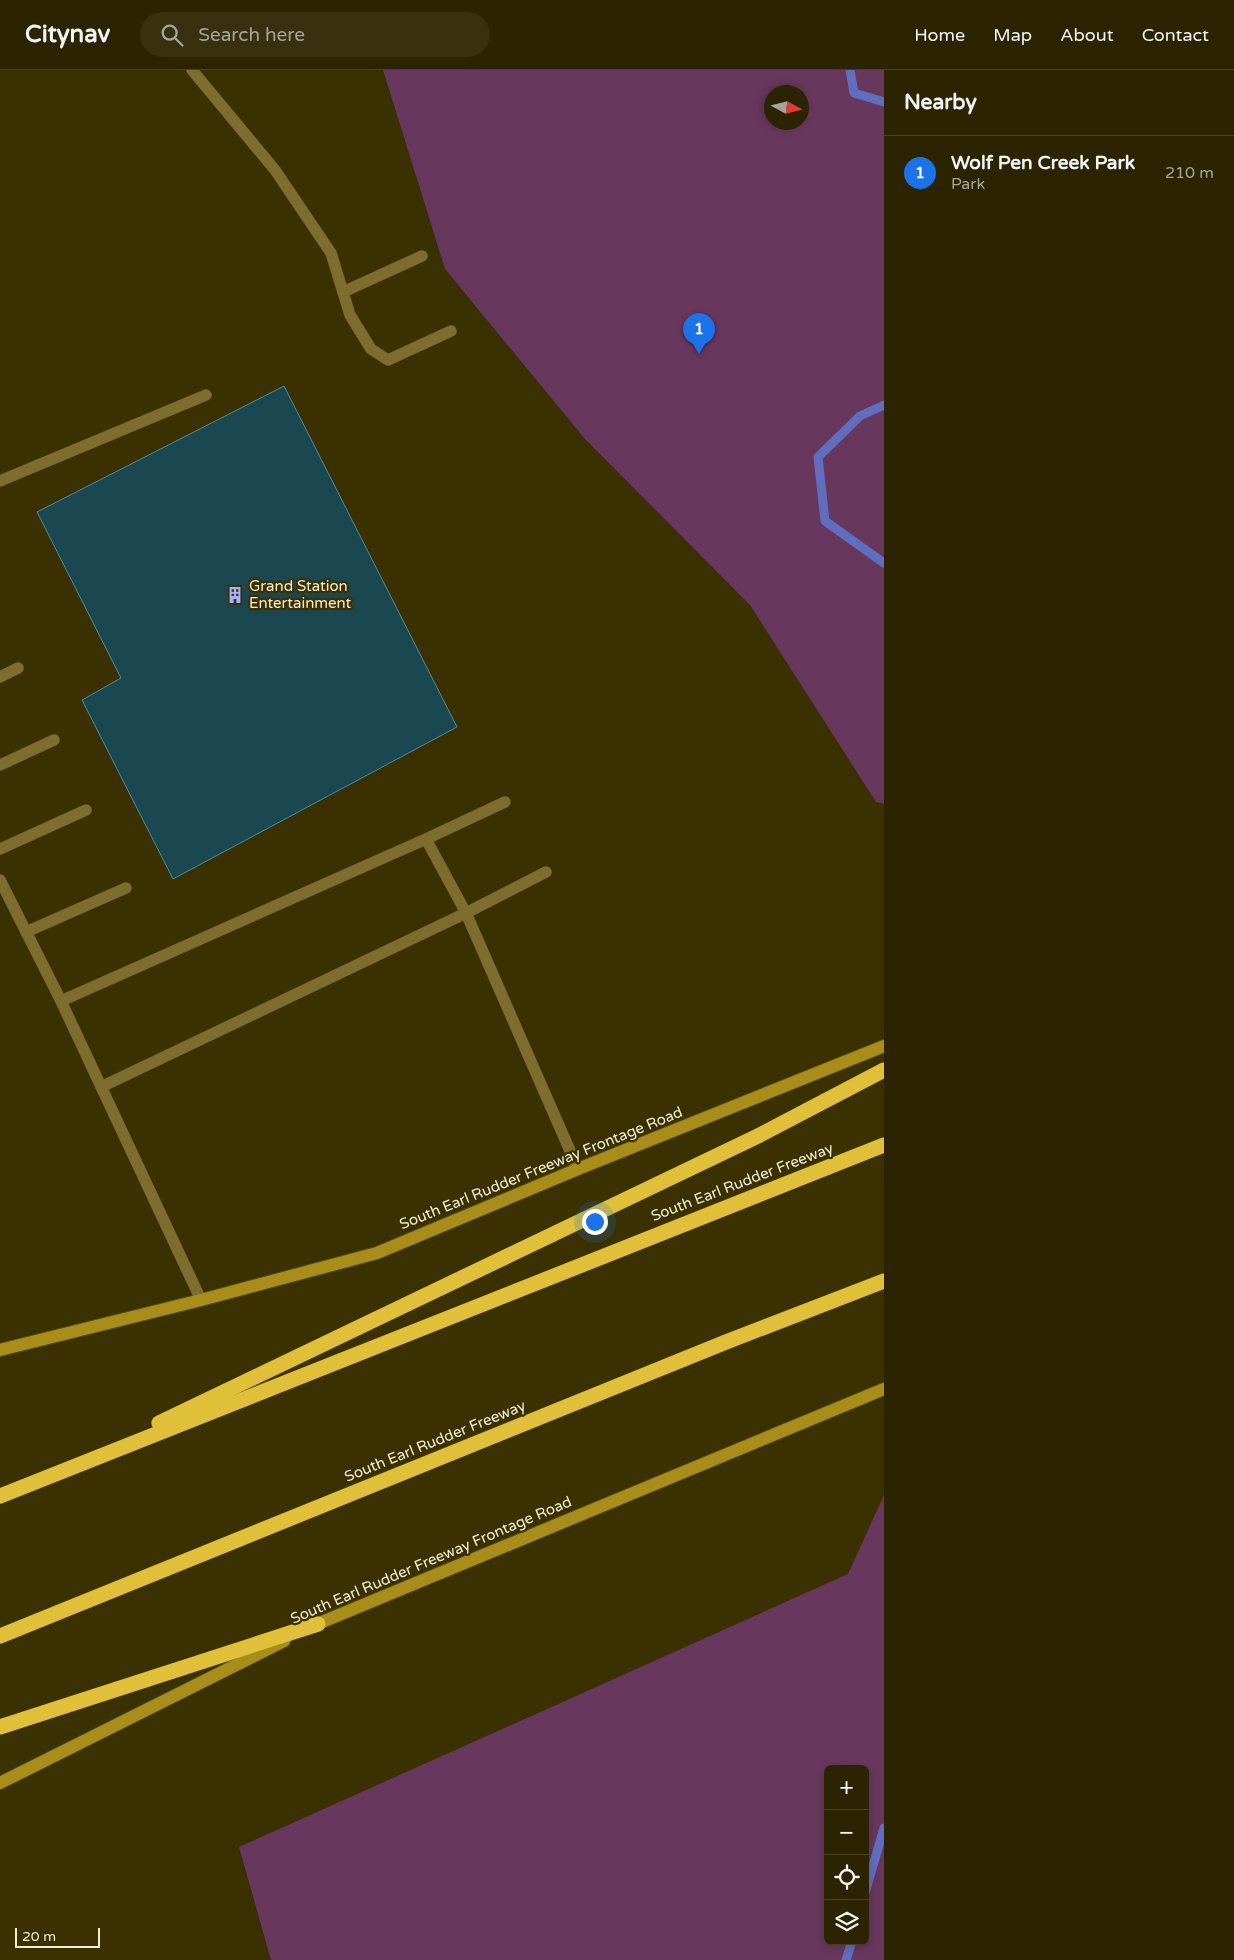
<!DOCTYPE html>
<html lang="en">
<head>
<meta charset="utf-8">
<style>
  body { margin:0; font-family:"Varela Round",sans-serif; background:#38300f; color:#f1f3f6 }
  .controls { position:absolute; right:15px; bottom:15px; display:grid; overflow:hidden; border-radius:8px; box-shadow:0 2px 8px #0003 }
  .controls button { width:45px; height:45px; display:grid; place-items:center; padding:0; border:0; border-bottom:1px solid #484122; background:#2c2400; color:#f1f3f6; font:25px sans-serif }
  .compass { position:absolute; left:764px; top:15px; width:45px; height:45px; border-radius:50%; background:#2c2400; box-shadow:0 2px 8px #0003; rotate:97deg }
  .scale { position:absolute; left:15px; bottom:12px; width:85px; box-sizing:border-box; padding-left:5px; border:2px solid #f2ecd4; border-top:0; font-size:14px; line-height:18px; white-space:nowrap; color:#f2ecd4; -webkit-text-stroke:4px #3b3000; paint-order:stroke }
  .you { position:absolute; left:594px; top:1151px; width:18px; height:18px; margin:-12px; border:4px solid #fff; border-radius:50%; background:#1a73e8; box-shadow:0 0 0 8px #1a73e833 }
  .badge { display:grid; place-items:center; width:32px; height:32px; border-radius:50%; background:#1a73e8; color:#fff; font-size:16px; font-weight:700 }
  .pin { position:absolute; translate:-50% -41px; filter:drop-shadow(0 1px 2px #0008) }
  .pin::after { content:''; position:absolute; top:26px; width:18px; height:15px; background:inherit; clip-path:polygon(0 0,100% 0,50% 100%) }
  .list { margin:0; padding:0; list-style:none }
  h2 { display:flex; justify-content:space-between; align-items:center; height:65px; margin:0; padding:0 20px; font-size:21px }
  h2 small { font-size:16px; font-weight:400; color:#a6a499 }
  .list li { display:grid; grid-template-columns:32px 1fr auto; gap:15px; align-items:center; box-sizing:border-box; height:75px; padding:0 20px; border-top:1px solid #484122 }
  .list b { display:block; font-size:19px; white-space:nowrap }
  .list p { margin:0; font-size:16px; white-space:nowrap; color:#a6a499 }
  .list em { font-size:16px; font-style:normal; color:#a6a499 }
  .icon { flex:none; width:28px; height:28px; fill:none; stroke:currentColor; stroke-width:2; stroke-linecap:round; stroke-linejoin:round }
  .map { position:relative; flex:none; width:884px; height:1890px; overflow:hidden }
  header { display:flex; align-items:center; gap:30px; box-sizing:border-box; height:70px; padding:0 25px; background:#2c2400; border-bottom:1px solid #484122 }
  header strong { font-size:24px }
  nav { display:flex; gap:28px; margin-inline-start:auto; font-size:18px }
  .search { width:350px; height:45px; background:#38300f; display:flex; align-items:center; gap:12px; box-sizing:border-box; padding:0 18px; border-radius:28px; color:#a6a499; font-size:19px }
  main { display:flex }
  aside { flex:1; background:#2c2400 }
  .map>svg:first-child { display:block }
  .green { fill:#68375d; fill-rule:evenodd }
  .lines { fill:none; stroke-linecap:round; stroke-linejoin:round }
  .stream { stroke:#616dbf; stroke-width:9 }
  .building { fill:#1b4751; stroke:#518c9b }
  .service-casing { stroke:#584e22; stroke-width:12 }
  .secondary-casing { stroke:#584e22; stroke-width:14 }
  .motorway-casing { stroke:#584e22; stroke-width:16 }
  .service { stroke:#7d6d2f; stroke-width:11 }
  .secondary { stroke:#a88e19; stroke-width:12 }
  .motorway { stroke:#e0c038; stroke-width:15 }
  .labels { text-anchor:middle; dominant-baseline:central; stroke-width:4.5; stroke-linejoin:round; paint-order:stroke }
  .poi-label { font-size:15px; fill:#f2ecd4; stroke:#3b3000; text-anchor:start }
  .street-label { font-size:15px; fill:#f2ecd4; stroke:#3b3000 }
</style>
</head>
<body>
<header>
<strong>Citynav</strong>
<div class="search"><svg class="icon" aria-label="search" viewBox="0 0 24 24"><circle cx="10" cy="10" r="6"/><path d="M15 15l6 6"/></svg>Search here</div>
<nav><a>Home</a><a>Map</a><a>About</a><a>Contact</a></nav>
</header>
<main>
<div class="map">
<svg width="884" height="1890" viewBox="0 0 884 1890">
  <rect width="100%" height="100%" fill="#3b3000"/>
  <g class="green">
    <path d="M383,0H884V734L876,732L750,535L585,369L445,199ZM772,22H802V52H772Z"/>
    <path d="M884,1425V1890H271L239,1777L848,1504ZM828,1699H865V1871H828Z"/>
  </g>
  <g class="lines">
    <g class="stream">
      <polyline points="850,0 854,23 884,32"/>
      <polyline points="884,335 860,346 818,387 825,451 884,493"/>
      <polyline points="865,1823 884,1758"/>
      <polyline points="846,1890 852,1871"/>
    </g>
  </g>
  <polygon class="building" points="284,316 457,657 173,809 82,630 121,608 37,442"/>
  <g class="lines">
    <g class="service-casing">
      <g id="service">
        <polyline points="192,0 275,100 331,183 350,245 371,279 388,290 451,261"/>
        <polyline points="343,222 422,186"/>
        <polyline points="0,411 206,325"/>
        <polyline points="0,607 18,598"/>
        <polyline points="0,695 54,670"/>
        <polyline points="426,769 505,732"/>
        <polyline points="0,779 86,740"/>
        <polyline points="0,810 61,931"/>
        <polyline points="26,862 126,818"/>
        <polyline points="101,1017 466,843 546,802"/>
        <polyline points="201,1230 61,931 426,769 466,843 578,1099"/>
      </g>
    </g>
    <g class="secondary-casing">
      <g id="secondary">
        <polyline points="0,1280 201,1230 377,1183 578,1099 884,976"/>
        <polyline points="310,1557 884,1319"/>
        <polyline points="0,1713 284,1571"/>
      </g>
    </g>
    <g class="motorway-casing">
      <g id="motorway">
        <polyline points="159,1353 758,1066 884,1000"/>
        <polyline points="0,1426 884,1075"/>
        <polyline points="0,1566 726,1272 884,1211"/>
        <polyline points="0,1657 318,1554"/>
      </g>
    </g>
    <use href="#service" class="service"/>
    <use href="#secondary" class="secondary"/>
    <use href="#motorway" class="motorway"/>
  </g>
  <defs>
    <g id="building-bare" transform="scale(1.35)"><path d="M-4-6H4V6H1V3H-1V6H-4ZM-2.5-4.3h1.7v1.8h-1.7ZM.8-4.3h1.7v1.8H.8ZM-2.5-1h1.7V.8h-1.7ZM.8-1h1.7V.8H.8Z" fill="#a4b2fc" stroke="#3b3000" stroke-width="2.5" paint-order="stroke"/></g>
  </defs>
  <g fill-rule="evenodd">
    <use href="#building-bare" x="235" y="525"/>
  </g>
  <g class="labels">
    <g class="poi-label">
      <text x="249" y="516">Grand Station<tspan x="249" dy="17">Entertainment</tspan></text>
    </g>
    <g class="street-label">
      <text transform="translate(541 1098) rotate(-22)">South Earl Rudder Freeway Frontage Road</text>
      <text transform="translate(742 1112) rotate(-21)">South Earl Rudder Freeway</text>
      <text transform="translate(435 1371) rotate(-22)">South Earl Rudder Freeway</text>
      <text transform="translate(431 1490) rotate(-23)">South Earl Rudder Freeway Frontage Road</text>
    </g>
  </g>
</svg>
<div class="controls">
<button>+</button>
<button>−</button>
<button><svg class="icon" aria-label="locate" viewBox="0 0 24 24"><circle cx="12" cy="12" r="6"/><path d="M12 2v4M12 18v4M2 12h4M18 12h4"/></svg></button>
<button><svg class="icon" aria-label="layers" viewBox="0 0 24 24"><path d="M12 4l9 5-9 5-9-5zM3 14l9 5 9-5"/></svg></button>
</div>
<svg class="compass" viewBox="-18 -18 36 36"><path d="M0-13l5 13h-10z" fill="#e53935"/><path d="M0 13l5-13h-10z" fill="#a6a499"/></svg>
<div class="scale">20 m</div>
<div class="you"></div>
<div class="pin badge" style="left:699px;top:284px">1</div>
</div>
<aside>
<h2>Nearby<small></small></h2>
<ul class="list">
<li><span class="badge">1</span><div><b>Wolf Pen Creek Park</b><p>Park</p></div><em>210 m</em></li>
</ul>
</aside>
</main>
</body>
</html>
